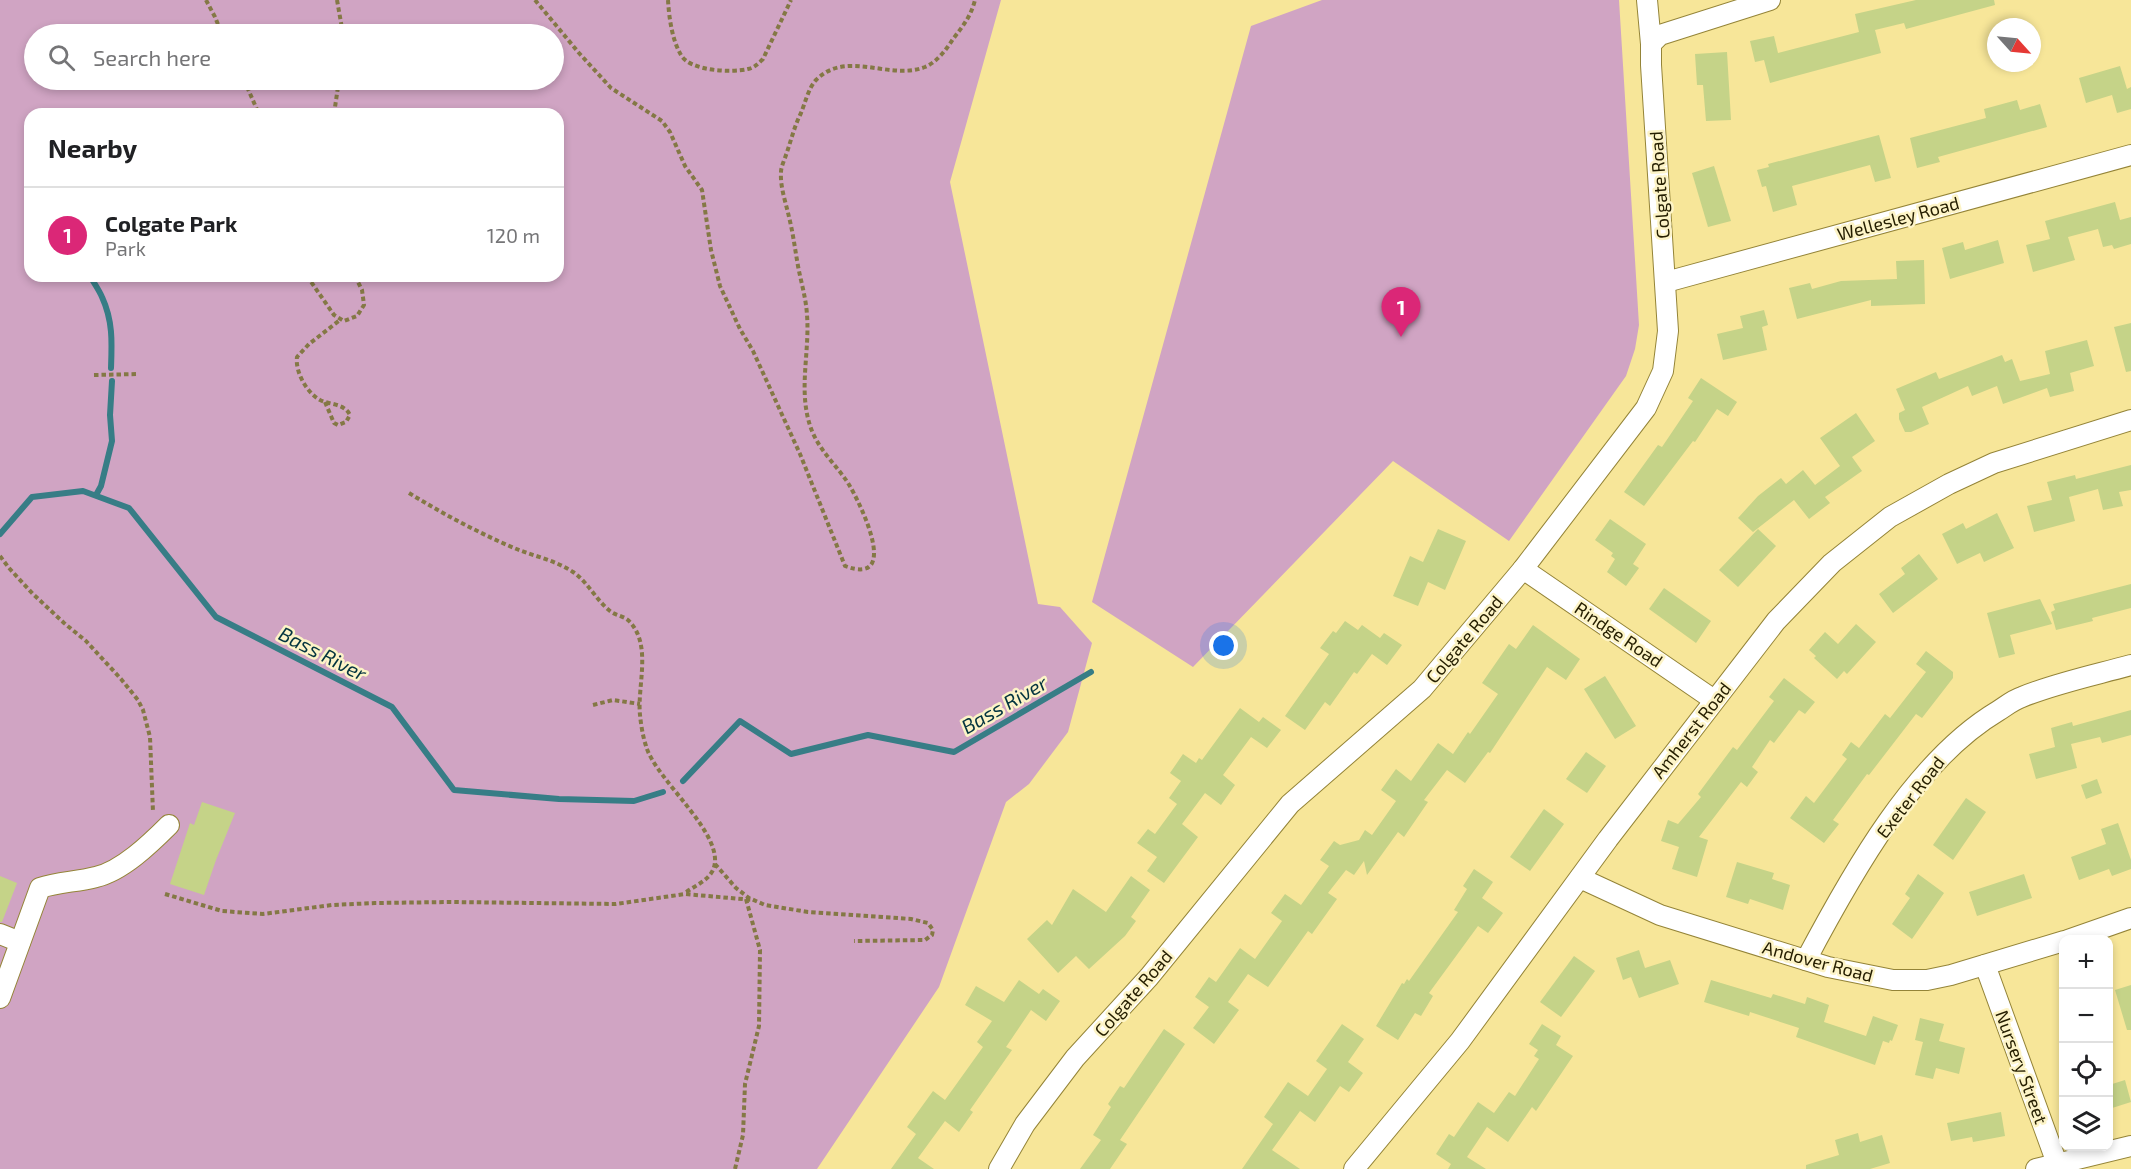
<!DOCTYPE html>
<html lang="en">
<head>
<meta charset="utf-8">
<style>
  body { margin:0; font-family:"Exo 2",sans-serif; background:#f6f6f6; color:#202124 }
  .controls { position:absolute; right:18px; bottom:18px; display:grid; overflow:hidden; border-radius:12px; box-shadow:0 3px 9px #0003 }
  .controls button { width:54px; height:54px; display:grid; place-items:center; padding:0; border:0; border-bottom:2px solid #e0e0e0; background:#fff; color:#202124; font:30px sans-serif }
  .compass { position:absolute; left:1987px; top:18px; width:54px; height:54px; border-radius:50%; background:#fff; box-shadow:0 3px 9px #0003; rotate:117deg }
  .you { position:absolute; left:1224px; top:646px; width:21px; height:21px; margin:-15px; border:4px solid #fff; border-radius:50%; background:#1a73e8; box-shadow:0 0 0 9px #1a73e833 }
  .badge { display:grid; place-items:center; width:39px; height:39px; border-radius:50%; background:#db2777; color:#fff; font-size:20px; font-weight:700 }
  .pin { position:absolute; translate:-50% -50px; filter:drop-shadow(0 2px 3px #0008) }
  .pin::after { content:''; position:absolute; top:32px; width:21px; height:18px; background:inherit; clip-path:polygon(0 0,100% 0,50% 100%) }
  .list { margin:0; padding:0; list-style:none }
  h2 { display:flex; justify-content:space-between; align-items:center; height:78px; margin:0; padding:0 24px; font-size:26px }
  h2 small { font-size:20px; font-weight:400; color:#757577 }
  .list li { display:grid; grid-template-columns:39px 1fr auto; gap:18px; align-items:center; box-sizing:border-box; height:96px; padding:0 24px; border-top:2px solid #e0e0e0 }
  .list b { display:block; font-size:22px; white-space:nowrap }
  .list p { margin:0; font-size:20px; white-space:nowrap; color:#757577 }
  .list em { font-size:20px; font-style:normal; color:#757577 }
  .icon { flex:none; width:33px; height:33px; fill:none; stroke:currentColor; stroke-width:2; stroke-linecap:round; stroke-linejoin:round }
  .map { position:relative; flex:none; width:2131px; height:1169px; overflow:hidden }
  .search { position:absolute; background:#fff; box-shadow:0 3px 9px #0003; left:24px; top:24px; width:540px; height:66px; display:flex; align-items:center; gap:15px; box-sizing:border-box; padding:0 21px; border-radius:33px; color:#757577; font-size:22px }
  .panel { position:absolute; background:#fff; box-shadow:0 3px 9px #0003; left:24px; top:108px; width:540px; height:174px; border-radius:18px }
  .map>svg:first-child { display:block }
  .green { fill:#d0a4c3; fill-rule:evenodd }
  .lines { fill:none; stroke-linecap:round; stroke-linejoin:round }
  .stream { stroke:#377d86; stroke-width:6 }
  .building { fill:#c5d388 }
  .minor-casing { stroke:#948438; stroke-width:22 }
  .path { stroke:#847845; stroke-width:4; stroke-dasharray:4.5 3; stroke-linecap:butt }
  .minor { stroke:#fff; stroke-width:20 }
  .labels { text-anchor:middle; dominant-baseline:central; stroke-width:5; stroke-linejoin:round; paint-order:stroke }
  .street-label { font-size:18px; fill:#251e00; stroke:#fdf4c7 }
  .water-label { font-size:20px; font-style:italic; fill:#03343f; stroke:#fdf4c7 }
</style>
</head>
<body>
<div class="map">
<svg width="2131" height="1169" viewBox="0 0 2131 1169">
  <rect width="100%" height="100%" fill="#f7e699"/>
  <g class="green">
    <path d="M0,0H1001L950,182L1038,604L1060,607L1092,643L1068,732L1029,784L1006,802L939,987L817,1169H0ZM34,34H554V80H34ZM30,114H558V276H30Z"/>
    <polygon points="1322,0 1619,0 1639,325 1635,349 1626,376 1509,541 1393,461 1193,667 1092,602 1251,26"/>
  </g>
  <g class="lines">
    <g class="stream">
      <path d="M90,276C94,283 99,290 102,297C113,321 112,342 111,368"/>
      <polyline points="96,495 101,486 112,441 110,415 112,381"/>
      <polyline points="0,534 32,497 83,491 129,508 216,617 392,707 454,790 559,799 634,801 663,792"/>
      <polyline points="683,781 740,721 791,754 868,735 954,752 1091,672"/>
    </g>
  </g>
  <g class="building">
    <polygon points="1916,0 1994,0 1995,5 1906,29 1904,23 1875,30 1881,53 1770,83 1764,60 1755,62 1750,41 1774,36 1778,53 1859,32 1855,14"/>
    <polygon points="1727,52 1731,120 1706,121 1703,85 1697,85 1695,54"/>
    <polygon points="2120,66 2127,89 2131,87 2131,109 2117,113 2112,95 2086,103 2079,78"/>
    <polygon points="2017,100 2020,110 2040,104 2047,127 1938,157 1940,162 1917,168 1910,138 1986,118 1984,109"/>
    <polygon points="1879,135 1891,178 1875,182 1870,165 1792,186 1797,205 1773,212 1766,186 1762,187 1757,170 1769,167 1768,164"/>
    <polygon points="1714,166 1731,221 1708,227 1692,173"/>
    <polygon points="2115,202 2120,220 2131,217 2131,244 2114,249 2112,245 2103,247 2098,229 2068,237 2075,260 2033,272 2026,245 2050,239 2045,221"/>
    <polygon points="1998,240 2004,263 1950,279 1942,248 1963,242 1965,250"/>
    <polygon points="1924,260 1925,304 1871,306 1871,300 1797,319 1789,288 1810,283 1812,289 1841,281 1897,279 1896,261"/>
    <polygon points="1764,310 1768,325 1762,327 1767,350 1723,360 1717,334 1743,328 1740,316"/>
    <polygon points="2131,323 2131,371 2126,372 2114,327"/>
    <polygon points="2087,340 2094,366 2070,373 2074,391 2050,397 2047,388 2003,404 1997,386 1972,396 1968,386 1922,407 1929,424 1911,432 1905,432 1899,419 1899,413 1905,410 1896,389 1936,372 1939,379 2002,355 2005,362 2012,359 2020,381 2050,374 2045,351"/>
    <polygon points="1701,378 1737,402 1728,416 1717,409 1695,442 1693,441 1644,506 1624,492 1658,445 1662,447 1693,401 1688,398"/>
    <polygon points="1856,413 1875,441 1852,457 1862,471 1825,497 1830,503 1809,519 1794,500 1753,532 1738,518 1758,496 1781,478 1786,484 1803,470 1815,485 1840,466 1820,438"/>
    <polygon points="2131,465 2131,490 2119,492 2123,506 2103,510 2098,489 2069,497 2075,521 2034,532 2027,506 2052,500 2047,482 2075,475 2076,479"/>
    <polygon points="1997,513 2014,548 1984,562 1980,553 1957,564 1942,534 1963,523 1966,529"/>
    <polygon points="1610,519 1646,544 1633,564 1639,568 1626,586 1607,572 1615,559 1611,556 1613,553 1595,540"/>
    <polygon points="1438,529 1466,541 1445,590 1428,582 1418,606 1393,596 1410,556 1423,562"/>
    <polygon points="1758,529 1776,546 1738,587 1719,570"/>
    <polygon points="1919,554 1938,579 1893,613 1879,594 1905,574 1901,568"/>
    <polygon points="2131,584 2131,608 2092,618 2093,621 2056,630 2051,612 2055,610 2053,604"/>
    <polygon points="1664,588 1711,621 1696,643 1649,609"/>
    <polygon points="2040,599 2052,624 2010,635 2015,654 1999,658 1987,613"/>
    <polygon points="1345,621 1358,630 1362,625 1380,638 1384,633 1402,645 1387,665 1372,654 1357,674 1354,672 1330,706 1325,702 1305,730 1285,716 1329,654 1320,648 1333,631 1336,633"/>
    <polygon points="1856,624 1876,642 1847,674 1844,671 1837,679 1814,658 1816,656 1809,650 1825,632 1838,644"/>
    <polygon points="1533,625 1580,659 1566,680 1547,667 1490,753 1488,752 1465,783 1447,770 1424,800 1428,802 1404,837 1398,832 1367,875 1364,861 1354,875 1346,870 1328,893 1337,899 1312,934 1308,931 1268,987 1248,974 1228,1002 1239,1010 1214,1044 1193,1028 1209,1007 1195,997 1209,977 1216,982 1240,948 1255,959 1282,921 1271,913 1285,894 1301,905 1329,866 1320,860 1334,841 1340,845 1359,840 1365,830 1372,835 1396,801 1381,790 1396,769 1411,781 1438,743 1453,754 1468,732 1470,734 1498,694 1482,683 1509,644 1516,649"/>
    <polygon points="1926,651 1953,672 1953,678 1922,718 1916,714 1869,775 1867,774 1833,820 1839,824 1824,843 1790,818 1806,796 1814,803 1847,759 1842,755 1851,742 1859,748 1885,714 1890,718 1926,672 1916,664"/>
    <polygon points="1605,676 1636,726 1615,739 1584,689"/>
    <polygon points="1784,678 1815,702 1805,714 1799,710 1774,743 1770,740 1752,767 1758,772 1747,787 1741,782 1699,837 1708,840 1697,877 1672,869 1679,847 1661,841 1668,820 1678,824 1701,797 1698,794 1733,747 1737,750 1774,701 1769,697"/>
    <polygon points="1240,708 1259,722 1263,717 1281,730 1267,748 1251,737 1223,775 1235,785 1221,805 1205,793 1182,824 1198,837 1164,883 1147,871 1157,857 1137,843 1148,829 1155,834 1177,804 1169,798 1181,781 1170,773 1183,754 1196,763 1199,758 1202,760"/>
    <polygon points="2131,710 2131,735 2102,743 2100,737 2071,744 2077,768 2036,779 2029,754 2055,747 2051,728 2072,722 2073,726"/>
    <polygon points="1586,752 1606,766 1587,793 1566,779"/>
    <polygon points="2097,779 2102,793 2086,799 2081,785"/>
    <polygon points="1966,798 1986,812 1953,860 1933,845"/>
    <polygon points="202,802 235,813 216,860 204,895 170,884 190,823 194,825"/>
    <polygon points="1544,809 1564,824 1530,871 1510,857"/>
    <polygon points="2118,823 2131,860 2131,869 2112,876 2109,869 2079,880 2071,857 2106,844 2101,829"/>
    <polygon points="1737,862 1774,873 1772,879 1790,885 1783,910 1750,899 1748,904 1726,897"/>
    <polygon points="1474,869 1493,882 1482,898 1503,913 1488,933 1478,926 1429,993 1433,996 1421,1016 1415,1013 1398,1040 1376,1026 1402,983 1404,984 1407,979 1409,981 1458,912 1454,910 1467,889 1463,886"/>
    <polygon points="1918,874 1944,893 1912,939 1892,924 1910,898 1905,894"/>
    <polygon points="2024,874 2032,898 1977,916 1969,892"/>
    <polygon points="0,876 17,883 2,922 0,922"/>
    <polygon points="1131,876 1150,890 1131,917 1136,921 1125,936 1089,969 1076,956 1058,973 1027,939 1047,920 1052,925 1073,889 1106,912"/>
    <polygon points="1639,950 1645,968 1670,960 1679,984 1639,998 1631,977 1623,980 1616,958"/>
    <polygon points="1574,956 1595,971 1561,1017 1540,1002"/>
    <polygon points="1019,980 1039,994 1043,989 1060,1001 1046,1021 1031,1010 1006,1047 1012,1050 970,1110 973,1112 959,1132 945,1121 918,1158 934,1169 891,1169 916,1134 907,1127 933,1091 945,1100 983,1047 977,1042 992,1021 965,1005 976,986 1004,1002"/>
    <polygon points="1711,980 1771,998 1773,994 1805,1004 1807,997 1829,1005 1824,1022 1866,1036 1873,1016 1898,1025 1892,1041 1890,1040 1889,1043 1883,1041 1875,1065 1796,1037 1799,1028 1750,1012 1749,1016 1704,1002"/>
    <polygon points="2131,985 2131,1030 2127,1030 2115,990"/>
    <polygon points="1920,1018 1944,1024 1939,1041 1965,1048 1959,1074 1936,1068 1933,1079 1915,1075 1923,1042 1915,1040"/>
    <polygon points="1342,1024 1364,1039 1348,1062 1363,1073 1349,1092 1340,1086 1315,1122 1300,1111 1272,1150 1300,1169 1242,1169 1273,1124 1264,1117 1288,1082 1308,1096 1327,1069 1316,1061"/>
    <polygon points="1542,1024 1561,1036 1556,1045 1573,1056 1536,1111 1532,1107 1508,1142 1487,1127 1467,1157 1486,1169 1448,1169 1451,1164 1436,1154 1449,1134 1454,1137 1478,1102 1494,1113 1509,1092 1515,1096 1539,1059 1534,1056 1538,1050 1529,1044"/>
    <polygon points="1164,1029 1185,1044 1120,1140 1127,1144 1110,1169 1080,1169 1101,1140 1093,1135 1111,1107 1108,1104 1120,1086 1124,1088"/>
    <polygon points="2125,1080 2131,1102 2109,1109 2109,1085"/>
    <polygon points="2001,1112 2005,1136 1973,1142 1972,1137 1951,1141 1947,1123"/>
    <polygon points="1858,1133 1860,1142 1882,1135 1890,1163 1870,1169 1806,1169 1806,1165 1839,1155 1835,1140"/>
  </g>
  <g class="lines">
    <g class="minor-casing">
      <g id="minor">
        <polyline points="1651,44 1660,35 1770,0"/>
        <polyline points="1666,282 2131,155"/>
        <polyline points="1523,569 1714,700"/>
        <polyline points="1580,878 1660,915 1828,967 1893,980 1927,980 1951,975 2064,941"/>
        <polyline points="0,934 20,942"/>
        <polyline points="2068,940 2131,918"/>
        <path d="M1806,960C1851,875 1914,761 1998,711C2006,706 2013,700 2022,697C2056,683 2095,675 2131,665"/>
        <polyline points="1985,965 2059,1169"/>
        <path d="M0,998L40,888C58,882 77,882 96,877C122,871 150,844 169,825"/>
        <polyline points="999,1169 1025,1124 1075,1058 1149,977 1290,804 1422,689 1523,569 1646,408 1663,371 1668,331 1651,65 1651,44 1647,0"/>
        <polyline points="1354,1169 1460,1041 1608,839 1776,621 1832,563 1890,517 1949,484 1994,463 2131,420"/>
        <polyline points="2036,1169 2131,1146"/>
      </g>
    </g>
    <g class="path">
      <polyline points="206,0 215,17 222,34"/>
      <polyline points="337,0 343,34"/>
      <path d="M535,0L579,53L611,88L662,121L670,132L685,166L702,190L711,250L720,286L740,329L753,351L800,454L845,566C901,587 861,504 848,483C837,466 820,451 812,431C797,393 810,354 807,315C806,298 801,282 798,266C795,249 793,233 789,217C786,203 780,187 781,172C781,167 784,161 786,155C791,141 794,127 801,113C805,103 809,87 816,80C847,49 889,81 925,67C937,62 946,50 953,39C963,26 971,16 975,0"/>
      <path d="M668,0C669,17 672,40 681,55C690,71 731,73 748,69C754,68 758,64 763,59L791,0"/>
      <polyline points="244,80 259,114"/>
      <polyline points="334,114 339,80"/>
      <polyline points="307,276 334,315 344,321 357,316 364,305 362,290 355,276"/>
      <polyline points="94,375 138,374"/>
      <path d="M325,402L334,423L338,425L346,422L350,415C344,403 330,405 320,400C307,393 295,372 297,357L309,344L340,320"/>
      <path d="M409,493C443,514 477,532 514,548C533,556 555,560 573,572C588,582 596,600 610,611C616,616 625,616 630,622C652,646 637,686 640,715C641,725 643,737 646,746C656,781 728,836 713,870C708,881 694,886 685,893"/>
      <polyline points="0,556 9,568 33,594 64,623 86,641 121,679 138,700 143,710 150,737 153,812"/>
      <polyline points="593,705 613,700 640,704"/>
      <polyline points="715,864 736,888 749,898 765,905 808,912 911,919 928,923 933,930 932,935 925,940 854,941"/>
      <polyline points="165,894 222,911 263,914 332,905 375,903 451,902 616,904 685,894 753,900"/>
      <polyline points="735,1169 743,1135 745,1084 759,1026 760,950 746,899"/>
    </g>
    <use href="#minor" class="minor"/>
  </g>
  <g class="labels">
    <g class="street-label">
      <text transform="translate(1659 185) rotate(-94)">Colgate Road</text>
      <text transform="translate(1898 218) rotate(-15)">Wellesley Road</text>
      <text transform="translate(1619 634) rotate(34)">Rindge Road</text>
      <text transform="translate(1464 639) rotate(-50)">Colgate Road</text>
      <text transform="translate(1691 730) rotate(-52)">Amherst Road</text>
      <text transform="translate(1910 797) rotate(-52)">Exeter Road</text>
      <text transform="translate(1818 961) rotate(15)">Andover Road</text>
      <text transform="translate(1133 993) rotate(-49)">Colgate Road</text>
      <text transform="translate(2022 1067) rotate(70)">Nursery Street</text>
    </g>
    <g class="water-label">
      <text transform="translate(323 653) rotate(27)">Bass River</text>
      <text transform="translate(1004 704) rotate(-30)">Bass River</text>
    </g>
  </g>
</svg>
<div class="controls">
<button>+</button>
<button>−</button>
<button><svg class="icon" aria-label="locate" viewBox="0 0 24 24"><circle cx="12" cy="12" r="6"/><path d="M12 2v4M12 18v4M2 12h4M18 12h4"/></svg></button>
<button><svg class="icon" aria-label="layers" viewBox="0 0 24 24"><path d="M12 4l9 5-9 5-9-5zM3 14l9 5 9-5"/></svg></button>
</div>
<svg class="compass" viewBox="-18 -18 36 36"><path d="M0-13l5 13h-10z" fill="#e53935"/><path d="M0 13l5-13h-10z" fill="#757577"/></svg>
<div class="you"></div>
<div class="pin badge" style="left:1401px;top:337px">1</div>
<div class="search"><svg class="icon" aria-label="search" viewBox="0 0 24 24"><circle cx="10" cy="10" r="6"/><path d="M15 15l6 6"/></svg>Search here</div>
<section class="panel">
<h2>Nearby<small></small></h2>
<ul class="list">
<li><span class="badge">1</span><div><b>Colgate Park</b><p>Park</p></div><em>120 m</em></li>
</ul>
</section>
</div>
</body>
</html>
